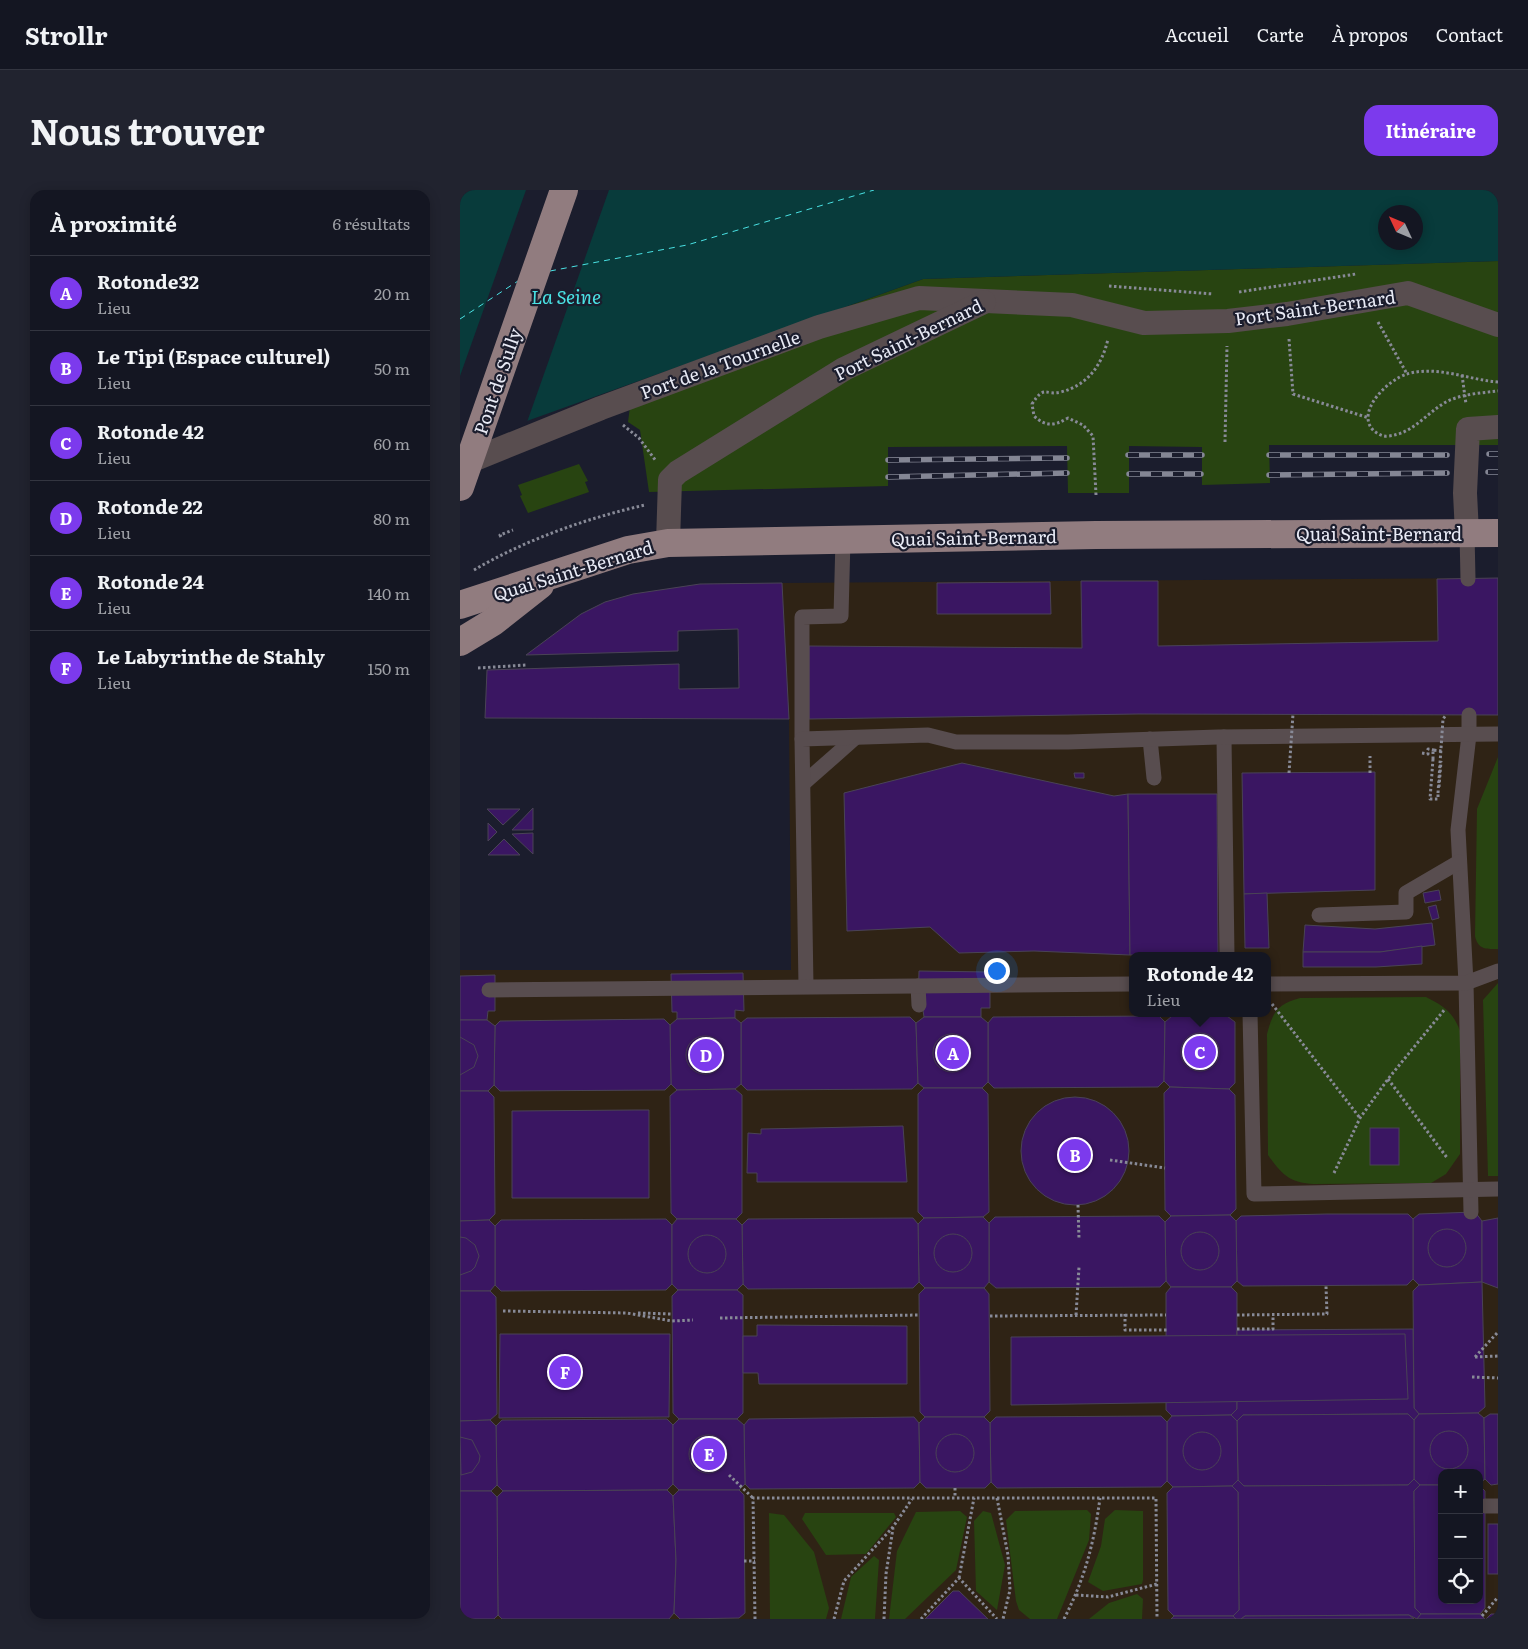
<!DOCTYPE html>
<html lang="fr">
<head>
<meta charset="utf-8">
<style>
  body { margin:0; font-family:Literata,serif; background:#21232f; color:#f1f3f6 }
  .controls { position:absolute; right:15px; bottom:15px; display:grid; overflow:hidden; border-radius:10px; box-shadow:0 2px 12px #0003 }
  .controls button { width:45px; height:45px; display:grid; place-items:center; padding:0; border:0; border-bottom:1px solid #333540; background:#141622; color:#f1f3f6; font:25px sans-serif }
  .compass { position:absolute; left:918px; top:15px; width:45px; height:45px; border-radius:50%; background:#141622; box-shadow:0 2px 12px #0003; rotate:314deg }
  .you { position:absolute; left:536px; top:780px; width:18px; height:18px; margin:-12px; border:4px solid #fff; border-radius:50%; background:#1a73e8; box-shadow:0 0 0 8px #1a73e833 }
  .badge { display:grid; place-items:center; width:32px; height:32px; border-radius:50%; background:#7c3aed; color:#fff; font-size:16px; font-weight:700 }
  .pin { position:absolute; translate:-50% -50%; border:2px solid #fff; box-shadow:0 1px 5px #0006 }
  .popup { position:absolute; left:669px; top:762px; width:142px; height:65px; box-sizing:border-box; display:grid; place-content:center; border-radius:10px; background:#141622; filter:drop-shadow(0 1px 4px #0005); font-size:16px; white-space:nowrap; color:#9d9fa5 }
  .popup b { font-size:19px; color:#f1f3f6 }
  .popup::after { content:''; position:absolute; left:50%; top:100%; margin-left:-10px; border:10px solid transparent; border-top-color:#141622 }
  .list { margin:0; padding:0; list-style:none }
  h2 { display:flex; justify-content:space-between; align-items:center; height:65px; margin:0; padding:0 20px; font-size:21px }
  h2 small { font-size:16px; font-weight:400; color:#9d9fa5 }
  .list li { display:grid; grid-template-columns:32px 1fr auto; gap:15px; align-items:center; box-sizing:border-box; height:75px; padding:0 20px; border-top:1px solid #333540 }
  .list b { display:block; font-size:19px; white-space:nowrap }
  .list p { margin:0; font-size:16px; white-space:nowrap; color:#9d9fa5 }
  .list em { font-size:16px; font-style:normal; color:#9d9fa5 }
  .icon { flex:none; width:28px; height:28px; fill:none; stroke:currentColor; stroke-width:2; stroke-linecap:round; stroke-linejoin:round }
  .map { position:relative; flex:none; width:1038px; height:1429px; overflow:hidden; border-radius:15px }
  header { display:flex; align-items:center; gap:30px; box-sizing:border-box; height:70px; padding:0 25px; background:#141622; border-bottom:1px solid #333540 }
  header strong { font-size:24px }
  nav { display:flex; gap:28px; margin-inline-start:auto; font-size:18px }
  .intro { display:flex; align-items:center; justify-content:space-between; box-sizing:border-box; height:120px; padding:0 30px }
  h1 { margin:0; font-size:35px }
  .button { padding:12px 22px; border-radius:15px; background:#7c3aed; color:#fff; font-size:18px; font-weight:700 }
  main { display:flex; gap:30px; padding:0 30px }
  aside { flex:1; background:#141622; border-radius:15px; box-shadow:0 2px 12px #0003 }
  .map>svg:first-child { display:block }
  .education { fill:#2f2315; fill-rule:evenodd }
  .green { fill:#284411 }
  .water { fill:#083b3b; fill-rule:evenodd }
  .pier { fill:#1b1d2d }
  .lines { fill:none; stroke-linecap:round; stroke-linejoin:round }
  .ferry { stroke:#4ae2e4; stroke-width:1; stroke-dasharray:6 5; stroke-linecap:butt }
  .building { fill:#3a1662; stroke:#4a4356 }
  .path { stroke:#888a97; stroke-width:3; stroke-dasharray:2.5 2.5; stroke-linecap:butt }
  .service { stroke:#584d4f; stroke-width:15 }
  .pedestrian { stroke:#584d4f; stroke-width:24 }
  .primary { stroke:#917c7f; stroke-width:28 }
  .rail-casing { stroke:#848694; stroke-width:5.5 }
  .rail { stroke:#1b1d2d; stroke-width:4; stroke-dasharray:11; stroke-linecap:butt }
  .path-bridge { stroke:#888a97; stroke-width:3; stroke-dasharray:2.5 2.5; stroke-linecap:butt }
  .primary-bridge { stroke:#917c7f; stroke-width:28 }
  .labels { text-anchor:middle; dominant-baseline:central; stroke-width:4.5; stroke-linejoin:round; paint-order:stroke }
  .street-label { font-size:18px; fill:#e8eaf5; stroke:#1b1d2d }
  .water-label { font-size:19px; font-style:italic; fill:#4ae2e4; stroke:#1b1d2d }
</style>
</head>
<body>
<header>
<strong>Strollr</strong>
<nav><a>Accueil</a><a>Carte</a><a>À propos</a><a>Contact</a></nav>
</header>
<div class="intro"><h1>Nous trouver</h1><a class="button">Itinéraire</a></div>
<main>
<aside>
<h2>À proximité<small>6 résultats</small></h2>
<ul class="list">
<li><span class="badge">A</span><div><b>Rotonde32</b><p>Lieu</p></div><em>20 m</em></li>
<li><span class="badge">B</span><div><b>Le Tipi (Espace culturel)</b><p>Lieu</p></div><em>50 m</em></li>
<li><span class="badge">C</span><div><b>Rotonde 42</b><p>Lieu</p></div><em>60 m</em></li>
<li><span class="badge">D</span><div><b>Rotonde 22</b><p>Lieu</p></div><em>80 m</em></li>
<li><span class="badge">E</span><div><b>Rotonde 24</b><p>Lieu</p></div><em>140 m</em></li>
<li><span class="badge">F</span><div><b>Le Labyrinthe de Stahly</b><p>Lieu</p></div><em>150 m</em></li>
</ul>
</aside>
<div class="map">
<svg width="1038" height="1429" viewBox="0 0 1038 1429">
  <rect width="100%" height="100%" fill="#1b1d2d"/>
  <path class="education" d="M1038,388V1429H0V780H331L329,529L322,393ZM672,766H808V823H672ZM982,1283H1019V1410H982Z"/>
  <g class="green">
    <polygon points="1038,71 1038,255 809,255 810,293 742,295 742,257 669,256 669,303 608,303 607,256 428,257 428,296 189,302 180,240 168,232 173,194 463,89"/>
    <polygon points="119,274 128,291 125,292 129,302 68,323 60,306 62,305 58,295"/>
    <path d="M1038,567V759C1027,759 1018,760 1015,746L1017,619Z"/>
    <polygon points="1038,793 1038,986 1028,986 1023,810"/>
    <path d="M966,807C984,816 993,822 1000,841V964L986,984L971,993L854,994C830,993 822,985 808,965L807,844C813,822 817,814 840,808Z"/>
    <polygon points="627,1320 631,1324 629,1350 597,1429 570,1429 559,1420 556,1411 546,1330 555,1321"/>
    <polygon points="655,1320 683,1321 683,1390 682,1394 643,1401 628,1392 641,1356 645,1329"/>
    <polygon points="500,1321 507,1327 496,1380 445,1429 429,1429 437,1361 456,1322"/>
    <polygon points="523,1321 531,1323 545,1375 537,1420 516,1401 514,1331"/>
    <polygon points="309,1323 324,1325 354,1362 369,1418 366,1429 310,1429"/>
    <polygon points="345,1323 434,1323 436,1327 406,1364 366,1365 342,1329"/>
    <polygon points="414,1366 419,1370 415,1429 381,1429 391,1387"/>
    <polygon points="677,1404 683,1409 682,1429 629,1429 649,1413"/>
  </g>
  <path class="water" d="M0,0H1038V71L463,89L0,255ZM926,22H956V52H926Z"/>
  <polygon class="pier" points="66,0 149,0 66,235 0,258 0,186"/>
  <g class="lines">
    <g class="ferry">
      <polyline points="90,81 227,55 414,0"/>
      <polyline points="0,129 58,91"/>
    </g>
  </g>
  <g class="building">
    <polygon points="1038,388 1038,525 678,524 349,529 349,456 622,458 621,391 698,391 698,456 978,451 977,389"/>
    <polygon points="590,392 591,424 477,424 477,393"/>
    <polygon points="322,393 329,529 25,528 27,480 219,474 219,499 279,498 278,439 218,441 218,461 66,465 121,424 145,412 173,404 240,394"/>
    <polygon points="502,573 654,606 668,604 670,765 574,761 499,763 470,737 387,741 384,603"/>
    <polygon points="915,582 915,700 784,704 782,583"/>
    <polygon points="614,583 624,583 624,588 615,588"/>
    <polygon points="668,604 757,604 758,763 670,765"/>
    <polygon points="73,618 73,640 52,640"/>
    <polygon points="27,619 60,619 43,635"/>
    <polygon points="28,633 37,642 28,651"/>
    <polygon points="73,643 73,664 52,644"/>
    <polygon points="44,649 60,665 28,665"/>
    <polygon points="979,700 981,710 965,713 963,703"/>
    <polygon points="807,703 809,758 785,758 784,704"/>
    <polygon points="976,715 979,728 972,730 968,717"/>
    <polygon points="972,733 975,755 920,762 843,762 845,735 915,739"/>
    <polygon points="962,756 962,774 916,777 843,777 843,762 920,762"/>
    <polygon points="459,781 530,782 530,818 521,818 521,827 464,827 463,820 458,820"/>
    <polygon points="283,783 284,821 275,820 275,828 217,829 217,822 212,822 211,784"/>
    <polygon points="35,785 35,821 28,821 27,830 0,830 0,786"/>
    <polygon points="699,826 705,832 704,891 698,897 534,898 528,892 528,833 533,827"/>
    <polygon points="712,826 767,826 775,832 775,893 769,899 710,897 704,891 705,832"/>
    <polygon points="450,827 456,833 458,893 452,899 287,900 281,894 281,833 287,828"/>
    <polygon points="464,827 521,827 528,833 528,892 522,898 464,898 458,893 456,833"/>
    <polygon points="275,828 281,833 281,894 275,899 217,900 211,894 210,835 217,829"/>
    <polygon points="204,829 210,835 211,894 205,900 40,901 34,895 35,836 40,831"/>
    <polygon points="0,830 27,830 35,836 34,895 28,901 0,901"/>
    <circle cx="740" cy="862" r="19"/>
    <circle cx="492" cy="863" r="19"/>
    <circle cx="245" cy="865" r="19"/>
    <polygon points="0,847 14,855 18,866 14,877 0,885"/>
    <polygon points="710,897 769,899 775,905 776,1019 770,1025 711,1026 705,1020 704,903"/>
    <polygon points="464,898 522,898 528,904 529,1022 523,1027 464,1028 458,1022 458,904"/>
    <polygon points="275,899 282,905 282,1023 276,1029 217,1029 211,1023 210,906 217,900"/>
    <polygon points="0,901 28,901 34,907 35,1024 29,1030 0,1031"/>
    <circle cx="615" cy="961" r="54"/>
    <polygon points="176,920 189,920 189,1008 52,1008 52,921"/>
    <polygon points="443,936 447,992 297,992 297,983 287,983 288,943 301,944 301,939"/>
    <rect x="910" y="938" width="29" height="37"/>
    <polygon points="1015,1022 1022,1031 1022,1092 959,1095 953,1089 953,1029 959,1024"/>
    <polygon points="867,1024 948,1024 953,1029 953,1089 947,1095 783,1096 777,1091 776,1031 781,1026"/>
    <polygon points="770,1025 776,1031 777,1091 771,1097 711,1097 706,1091 705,1032 711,1026"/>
    <polygon points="699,1026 705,1032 706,1091 700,1097 536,1098 529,1092 529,1033 535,1027"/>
    <polygon points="523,1027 529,1033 529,1092 524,1098 465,1098 459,1092 458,1034 464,1028"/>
    <polygon points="453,1028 458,1034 459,1092 453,1098 288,1099 283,1094 282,1035 288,1029"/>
    <polygon points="1038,1028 1038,1098 1022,1092 1022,1031"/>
    <polygon points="206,1029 212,1035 212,1094 206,1100 41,1101 35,1095 35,1036 41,1030"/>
    <polygon points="217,1029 276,1029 282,1035 283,1094 277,1100 218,1100 212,1094 212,1035"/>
    <polygon points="29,1030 35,1036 35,1095 30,1101 0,1101 0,1031"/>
    <circle cx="987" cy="1058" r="19"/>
    <circle cx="740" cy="1061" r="19"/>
    <circle cx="493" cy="1063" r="19"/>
    <circle cx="247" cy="1064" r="19"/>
    <polygon points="0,1047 6,1048 15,1055 19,1066 15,1077 11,1081 0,1085"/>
    <polygon points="1022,1092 1025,1217 1018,1223 959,1224 954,1218 953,1101 959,1095"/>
    <polygon points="711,1097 771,1097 777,1103 777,1219 771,1225 712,1226 706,1220 706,1103"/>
    <polygon points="465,1098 524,1098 529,1104 530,1221 524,1227 465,1227 460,1222 459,1104"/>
    <polygon points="218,1100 277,1100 283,1105 283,1223 277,1229 219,1229 213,1223 212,1106"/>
    <polygon points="0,1101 30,1101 36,1107 37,1224 30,1230 0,1231"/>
    <polygon points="297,1135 447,1136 447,1194 299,1194 298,1183 283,1183 283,1146 297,1146"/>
    <polygon points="953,1139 954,1218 959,1224 954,1230 948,1224 783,1225 777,1231 771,1225 777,1219 777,1140"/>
    <polygon points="40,1144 210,1144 209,1227 39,1228"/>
    <polygon points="945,1144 948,1209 551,1215 551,1147"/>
    <polygon points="1018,1223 1024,1228 1025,1289 1019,1294 1019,1283 982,1283 982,1295 960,1295 954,1289 954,1230 959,1224"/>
    <polygon points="948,1224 954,1230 954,1289 948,1295 784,1296 778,1290 777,1231 783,1225"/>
    <polygon points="1030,1224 1038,1224 1038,1294 1031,1295 1025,1289 1024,1228"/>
    <polygon points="771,1225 777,1231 778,1290 772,1296 713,1297 707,1291 707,1232 712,1226"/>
    <polygon points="701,1226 707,1232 707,1291 701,1297 537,1298 531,1292 530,1233 536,1227"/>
    <polygon points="454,1227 459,1233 460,1292 454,1298 290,1299 285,1294 284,1235 289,1229"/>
    <polygon points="465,1227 524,1227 530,1233 531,1292 525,1298 466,1298 460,1292 459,1233"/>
    <polygon points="207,1229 213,1235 213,1294 207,1300 43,1301 37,1295 36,1236 42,1230"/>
    <polygon points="219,1229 277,1229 284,1235 285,1294 279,1300 219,1300 213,1294 213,1235"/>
    <polygon points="30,1230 36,1236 37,1295 31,1301 0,1301 0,1231"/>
    <circle cx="989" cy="1260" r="19"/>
    <circle cx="742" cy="1261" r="19"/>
    <circle cx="495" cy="1263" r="19"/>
    <circle cx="248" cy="1264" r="19"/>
    <polygon points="0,1247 12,1250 20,1266 19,1272 12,1282 1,1285"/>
    <polygon points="954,1289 960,1295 954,1301 955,1418 961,1424 957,1429 949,1425 785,1426 781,1429 776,1429 773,1426 779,1420 778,1302 772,1296 778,1290 784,1296 948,1295"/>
    <polygon points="960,1295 982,1295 982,1410 1019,1410 1019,1295 1025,1301 1025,1418 1020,1424 961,1424 955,1418 954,1301"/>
    <polygon points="772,1296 778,1302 779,1420 773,1426 714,1426 708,1420 707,1303 713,1297"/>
    <polygon points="207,1300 213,1306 216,1370 214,1423 209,1429 42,1429 38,1425 37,1307 43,1301"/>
    <polygon points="219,1300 279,1300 284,1305 285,1423 279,1428 220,1429 214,1423 216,1370 213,1306"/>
    <polygon points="0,1301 31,1301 37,1307 38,1425 34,1429 0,1429"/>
    <rect x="1028" y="1334" width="10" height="50"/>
    <polygon points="493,1401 499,1401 528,1429 465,1429"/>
    <polygon points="961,1424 1020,1424 1025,1429 957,1429"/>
    <polygon points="1031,1424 1038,1424 1038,1429 1026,1429"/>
    <polygon points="949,1425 954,1429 781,1429 785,1426"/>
    <polygon points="714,1426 773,1426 776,1429 711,1429"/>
  </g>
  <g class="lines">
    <g class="path">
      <polyline points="649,96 753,104"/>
      <polyline points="779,102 896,84"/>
      <polyline points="918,132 947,184"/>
      <polyline points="829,149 833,204 909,228"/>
      <polyline points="1002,185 1006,214"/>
      <path d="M1038,192C1009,190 977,175 947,184C929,189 894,222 914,241C918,244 923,247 928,246C953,244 965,224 986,212C1001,204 1021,203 1038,201"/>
      <polyline points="163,235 179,248 196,271"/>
      <polyline points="765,252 767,156"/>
      <path d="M636,305L633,246L623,235L608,228C594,236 586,237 574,226L572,214C585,194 585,206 601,202C628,195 642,175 648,149"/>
      <polyline points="41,347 40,345 53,340"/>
      <path d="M14,380C65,350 127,328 185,315"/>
      <polyline points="18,478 66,475"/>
      <polyline points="973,569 970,609 978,609 978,603"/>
      <polyline points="910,583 910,566"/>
      <polyline points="979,597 981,571"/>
      <polyline points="812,814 900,928"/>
      <polyline points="755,823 755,826"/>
      <polyline points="928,889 988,969"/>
      <polyline points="650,970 705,978"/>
      <polyline points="874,983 900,928 928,889 985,819"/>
      <polyline points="618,1015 619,1049"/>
      <polyline points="43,1121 167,1123 212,1131 233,1130"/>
      <polyline points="178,1123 212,1124"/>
      <polyline points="665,1124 665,1140 707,1140"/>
      <polyline points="616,1125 619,1077"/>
      <polyline points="777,1125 867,1124 866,1096"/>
      <polyline points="530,1126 706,1125"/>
      <polyline points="260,1128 459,1125"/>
      <polyline points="777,1139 813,1139 813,1125"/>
      <polyline points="1015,1167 1038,1142"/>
      <polyline points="1015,1167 1038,1166"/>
      <polyline points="1012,1187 1038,1188"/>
      <polyline points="269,1285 293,1308"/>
      <polyline points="495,1298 495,1308"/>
      <polyline points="537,1308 548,1365 550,1400 543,1429"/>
      <polyline points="284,1371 295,1371"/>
      <polyline points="499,1388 514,1308"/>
      <polyline points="616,1405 648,1407 697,1394"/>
      <polyline points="1022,1426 1038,1407"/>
      <polyline points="295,1429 293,1308 696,1308 697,1429"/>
      <polyline points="374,1429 384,1391 433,1337 452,1309"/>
      <polyline points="424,1429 426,1384 433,1338"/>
      <polyline points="461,1429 499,1388 537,1429"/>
      <path d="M604,1429C625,1388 634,1353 640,1308"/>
    </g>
    <g class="service">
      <polyline points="1007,343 1008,389"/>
      <polyline points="1009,525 1009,545 998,640 1006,793 1011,1022"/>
      <polyline points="764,547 767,766"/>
      <polyline points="342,549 342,427 381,426 383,349"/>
      <polyline points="690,549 694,588"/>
      <polyline points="344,593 395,548"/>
      <polyline points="859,725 946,722 946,703 999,672"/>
      <polyline points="808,794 1006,793 1038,781"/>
      <polyline points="346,796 342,549 468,545 496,552 608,552 758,547 1038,544"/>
      <polyline points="458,796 459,815"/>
      <polyline points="29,800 672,794"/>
      <polyline points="790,823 794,1004 1038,999"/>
      <polyline points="1025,1316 1038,1316"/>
    </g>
    <g class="pedestrian">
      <polyline points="0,275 141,218 359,137 459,108 612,115 684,133 768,131 827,124 948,103 1038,135"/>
      <polyline points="1007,343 1005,303 1008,239 1038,237"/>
      <polyline points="208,353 210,290 218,282 384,179 524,112"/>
    </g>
    <g class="primary">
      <polyline points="0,415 168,360 208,353 636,345 1038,343"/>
      <polyline points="0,452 33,432 80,395"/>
    </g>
    <g class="rail-casing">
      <g id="rail">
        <polyline points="1029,264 1038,264"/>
        <polyline points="668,265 742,265"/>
        <polyline points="809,265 987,265"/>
        <polyline points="428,270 607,268"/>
        <polyline points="1028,282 1038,282"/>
        <polyline points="669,284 741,284"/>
        <polyline points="809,285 987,283"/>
        <polyline points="428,287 607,283"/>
      </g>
    </g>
    <use href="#rail" class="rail"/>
    <g class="path-bridge">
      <polyline points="962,563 968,564 968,559 974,560"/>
      <polyline points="973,569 973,560 982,561"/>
      <polyline points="829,583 833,524"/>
      <polyline points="978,603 983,529 986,525"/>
    </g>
    <polyline class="primary-bridge" points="0,297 104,0"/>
  </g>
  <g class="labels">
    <g class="street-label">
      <text transform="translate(855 117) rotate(-8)">Port Saint-Bernard</text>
      <text transform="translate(448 149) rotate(-26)">Port Saint-Bernard</text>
      <text transform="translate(260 174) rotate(-20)">Port de la Tournelle</text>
      <text transform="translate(37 191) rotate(-71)">Pont de Sully</text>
      <text x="919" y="343">Quai Saint-Bernard</text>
      <text transform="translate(514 347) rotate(-1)">Quai Saint-Bernard</text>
      <text transform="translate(113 380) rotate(-17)">Quai Saint-Bernard</text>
    </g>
    <g class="water-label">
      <text x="106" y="106">La Seine</text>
    </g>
  </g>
</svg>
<div class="controls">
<button>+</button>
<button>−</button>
<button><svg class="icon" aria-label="locate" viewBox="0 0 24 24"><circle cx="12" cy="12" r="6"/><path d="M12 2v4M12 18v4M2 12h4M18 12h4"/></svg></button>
</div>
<svg class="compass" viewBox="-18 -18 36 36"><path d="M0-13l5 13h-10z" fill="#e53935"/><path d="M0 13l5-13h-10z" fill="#9d9fa5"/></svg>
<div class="you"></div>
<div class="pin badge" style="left:493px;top:863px">A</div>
<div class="pin badge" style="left:615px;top:965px">B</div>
<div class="pin badge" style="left:740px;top:862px">C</div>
<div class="popup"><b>Rotonde 42</b>Lieu</div>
<div class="pin badge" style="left:246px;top:865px">D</div>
<div class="pin badge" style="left:249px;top:1264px">E</div>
<div class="pin badge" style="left:105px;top:1182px">F</div>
</div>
</main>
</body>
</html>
